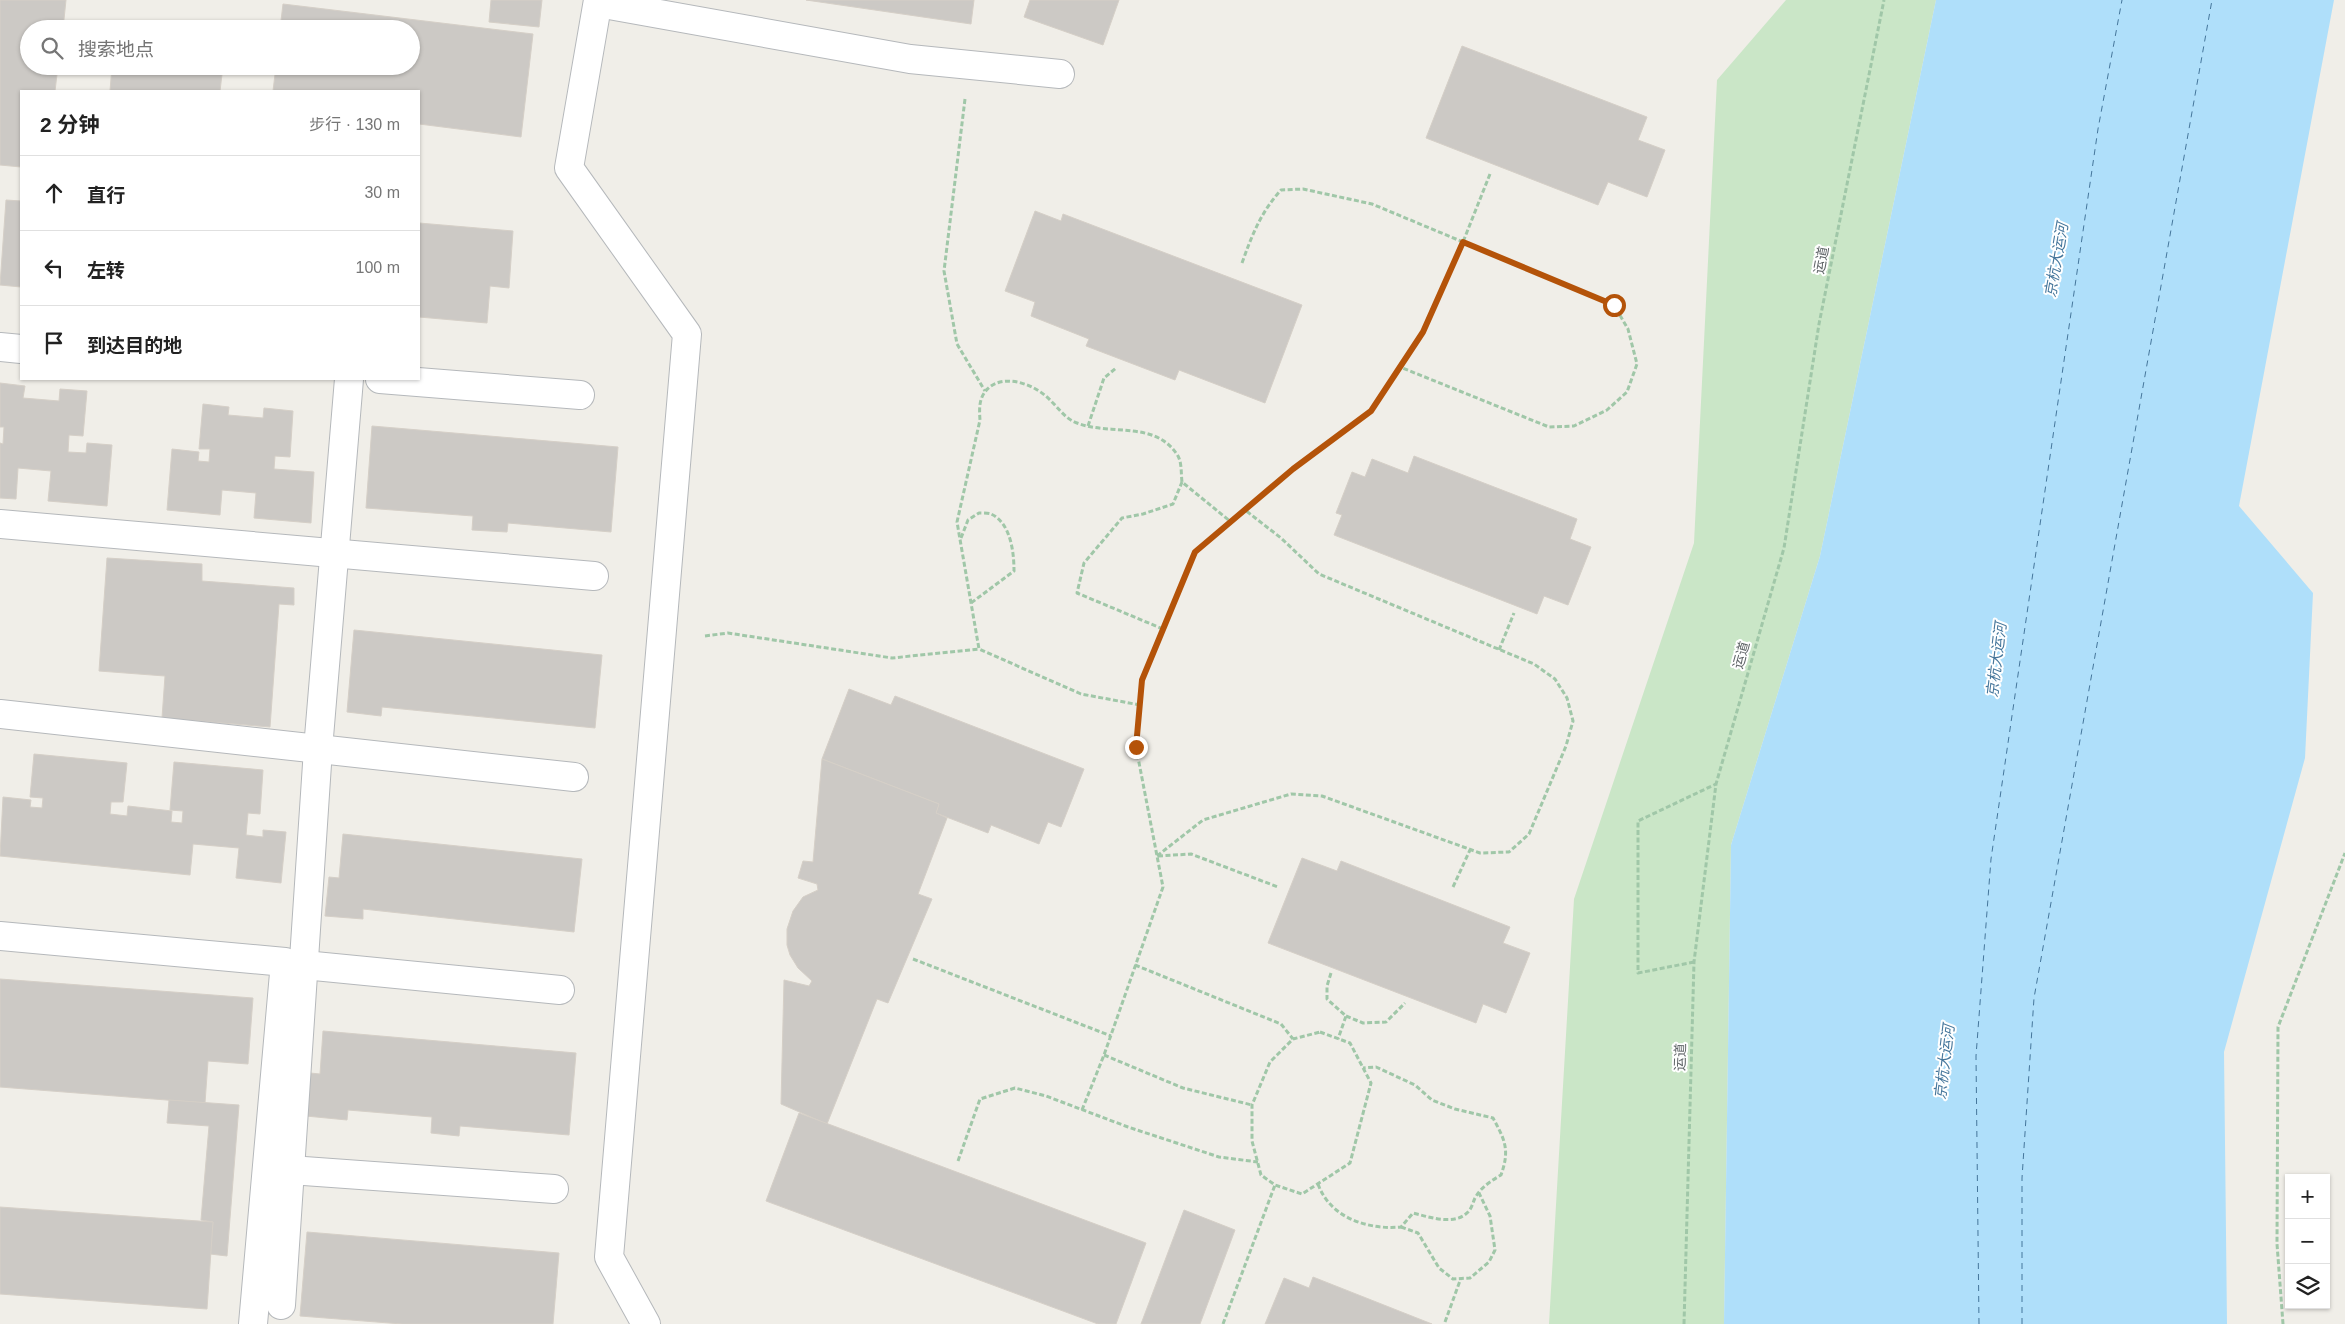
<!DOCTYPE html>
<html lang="zh">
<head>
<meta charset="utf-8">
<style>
  body { margin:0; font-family:Arial,"Noto Sans SC",sans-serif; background:#f2f2f2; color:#222 }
  .controls { position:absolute; right:15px; bottom:15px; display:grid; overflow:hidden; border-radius:0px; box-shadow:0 1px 4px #0004 }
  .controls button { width:45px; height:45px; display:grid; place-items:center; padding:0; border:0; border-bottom:1px solid #e0e0e0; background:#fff; color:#222; font:25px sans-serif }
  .stop { position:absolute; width:15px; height:15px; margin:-11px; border:4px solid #b45309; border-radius:50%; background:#fff }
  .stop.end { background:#b45309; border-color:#fff; box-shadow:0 1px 5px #0008 }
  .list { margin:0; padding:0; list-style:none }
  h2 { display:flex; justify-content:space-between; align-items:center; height:65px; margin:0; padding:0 20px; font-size:21px }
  h2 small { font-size:16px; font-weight:400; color:#767676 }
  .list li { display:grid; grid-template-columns:32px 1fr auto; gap:15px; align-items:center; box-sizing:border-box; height:75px; padding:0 20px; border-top:1px solid #e0e0e0 }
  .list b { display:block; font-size:19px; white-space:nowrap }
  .list em { font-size:16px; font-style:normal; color:#767676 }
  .icon { flex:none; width:28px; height:28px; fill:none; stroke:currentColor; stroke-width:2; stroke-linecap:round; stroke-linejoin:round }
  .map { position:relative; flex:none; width:2345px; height:1324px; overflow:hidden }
  .search { position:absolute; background:#fff; box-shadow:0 1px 4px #0004; left:20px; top:20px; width:400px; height:55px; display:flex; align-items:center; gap:12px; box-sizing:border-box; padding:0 18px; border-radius:28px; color:#767676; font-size:19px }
  .panel { position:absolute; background:#fff; box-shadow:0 1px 4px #0004; left:20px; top:90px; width:400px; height:290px; border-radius:0px }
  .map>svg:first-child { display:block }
  .green { fill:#cae6c7 }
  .water { fill:#afdffa }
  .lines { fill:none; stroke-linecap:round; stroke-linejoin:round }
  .ferry { stroke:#45769b; stroke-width:1; stroke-dasharray:6 5; stroke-linecap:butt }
  .building { fill:#ccc9c5; stroke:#d5cfc7 }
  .minor-casing { stroke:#b5b8bb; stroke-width:30 }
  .path { stroke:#a0c7a8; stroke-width:3; stroke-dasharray:5 2.5; stroke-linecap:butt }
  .minor { stroke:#fff; stroke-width:28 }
  .route { stroke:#b45309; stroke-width:6 }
  .labels { text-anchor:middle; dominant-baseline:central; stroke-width:4; stroke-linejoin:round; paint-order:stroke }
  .street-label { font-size:14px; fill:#5f6467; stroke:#fff }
  .water-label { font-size:15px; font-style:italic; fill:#45769b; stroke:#fff }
</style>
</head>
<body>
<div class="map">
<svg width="2345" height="1324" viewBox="0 0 2345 1324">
  <rect width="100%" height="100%" fill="#f0eee8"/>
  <polygon class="green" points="1786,0 1936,0 1820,556 1731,845 1724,1324 1549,1324 1574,899 1694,543 1717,80"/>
  <polygon class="water" points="1936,0 2334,0 2239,506 2313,593 2305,758 2224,1052 2227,1324 1724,1324 1731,845 1820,556"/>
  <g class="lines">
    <g class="ferry">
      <polyline points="1979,1324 1976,1056 1991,859 2098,129 2122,0"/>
      <polyline points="2022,1324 2022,1178 2034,998 2212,0"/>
    </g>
  </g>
  <g class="building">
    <polygon points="0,0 66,0 63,29 29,29 29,66 58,66 55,91 21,91 21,167 0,165"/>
    <polygon points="491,0 542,0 539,27 489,22"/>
    <polygon points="806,0 974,0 971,24"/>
    <polygon points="1030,0 1119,0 1103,45 1024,17"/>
    <polygon points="283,4 533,34 521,137 419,124 419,91 273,91 276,66 411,66 411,29 280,29"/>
    <polygon points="1462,46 1647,117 1638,140 1665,150 1647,197 1608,182 1598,205 1426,138"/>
    <polygon points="112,66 223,66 220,91 110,91"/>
    <polygon points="6,200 21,201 21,287 0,285"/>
    <polygon points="1035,211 1061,221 1063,214 1302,305 1265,403 1179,370 1175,380 1086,346 1089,339 1031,316 1035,302 1005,291"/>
    <polygon points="419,223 513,231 509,288 490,286 487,323 419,317"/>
    <polygon points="0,383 25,386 23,398 59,401 60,389 87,391 83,436 69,435 68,452 86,453 87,443 112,445 107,506 48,501 51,471 18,468 16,499 0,498 0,443 3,444 4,427 0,427"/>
    <polygon points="203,404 229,407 228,415 263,418 264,408 293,411 290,457 275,456 274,469 314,472 311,523 254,518 256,493 222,490 220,515 167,510 172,449 199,452 198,461 209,462 210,449 199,449"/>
    <polygon points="372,426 618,447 611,532 508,523 507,532 472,530 473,516 366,508"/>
    <polygon points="1414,456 1577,519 1570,539 1591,547 1568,605 1544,596 1537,614 1334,535 1342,515 1336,513 1352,472 1365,477 1372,459 1408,473"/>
    <polygon points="107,558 202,564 202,581 294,588 294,605 279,604 270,727 162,718 165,676 99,671"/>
    <polygon points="354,630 602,655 595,728 382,707 381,716 347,712"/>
    <polygon points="849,689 891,705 895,696 1084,769 1061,827 1048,822 1039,844 991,825 988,833 936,813 939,804 822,759"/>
    <polygon points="34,754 127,763 123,802 111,802 110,814 127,816 128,806 172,811 171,822 182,823 183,811 170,810 174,762 263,770 260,814 248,813 246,835 263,837 263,830 286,832 281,883 236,878 239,848 193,844 190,875 0,856 3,797 31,800 30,807 42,808 43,798 30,797"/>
    <polygon points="822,759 939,804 936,813 947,818 918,894 932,899 888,1003 877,999 827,1124 781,1104 784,980 809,986 812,981 798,968 790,955 787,945 787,929 793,911 803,897 818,890 817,884 798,878 803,861 813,862"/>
    <polygon points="343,834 582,859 574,932 363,909 363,919 325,916 329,877 339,878"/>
    <polygon points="1302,858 1337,871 1341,861 1510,927 1503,943 1530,953 1506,1013 1483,1004 1476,1023 1268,943"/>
    <polygon points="0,979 253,998 248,1064 208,1061 205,1103 0,1087"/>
    <polygon points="323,1031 576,1053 569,1135 460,1126 459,1136 431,1133 432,1117 348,1110 347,1120 306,1116 310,1073 320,1074"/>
    <polygon points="169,1100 239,1105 227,1256 210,1254 213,1222 201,1220 209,1126 167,1123"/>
    <polygon points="799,1113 1146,1243 1116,1324 1098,1324 766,1201"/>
    <polygon points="0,1207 213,1222 207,1309 0,1294"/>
    <polygon points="1184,1210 1235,1230 1200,1324 1141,1324"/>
    <polygon points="307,1232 559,1253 553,1324 402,1324 300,1316"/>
    <polygon points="1313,1277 1432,1324 1265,1324 1284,1278 1309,1288"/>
  </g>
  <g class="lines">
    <g class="minor-casing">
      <g id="minor">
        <polyline points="598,0 569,168 687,334 609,1257 646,1324"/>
        <polyline points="598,3 910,59 1060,74"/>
        <polyline points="0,347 21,349"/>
        <polyline points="380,379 580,395"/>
        <polyline points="0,524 594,576"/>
        <polyline points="0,714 574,777"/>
        <polyline points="0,936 285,962 253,1324"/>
        <polyline points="304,965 560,990"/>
        <polyline points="290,1170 554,1189"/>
        <polyline points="281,1305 318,749 349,379"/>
      </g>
    </g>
    <g class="path">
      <polyline points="965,99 944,271 957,344 985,391"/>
      <path d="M1242,263C1252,235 1261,212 1281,190L1303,189L1372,204L1614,305L1628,329L1637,364L1627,392L1607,410L1574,426L1549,427L1400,367"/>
      <polyline points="1088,426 1104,378 1116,368"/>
      <path d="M961,538L968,520L979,513C982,513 988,513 991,514C1011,523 1014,553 1014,571L971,603"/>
      <polyline points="1163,629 1077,593 1084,563 1122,518 1143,514 1173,504 1182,482"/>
      <polyline points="705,636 728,633 892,658 979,649"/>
      <polyline points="1499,650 1514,613"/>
      <path d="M1140,705L1081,694L979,649L957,522L980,420C979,406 979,395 991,386C1009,374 1038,386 1052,402C1060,410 1066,419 1077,423C1111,436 1156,420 1178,456C1182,463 1181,475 1182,482L1231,522"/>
      <polyline points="1157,856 1203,820 1291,794 1322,796 1480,853 1509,852 1529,834 1566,746 1573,721 1567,698 1555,679 1534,664 1319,574 1281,538 1245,510"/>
      <polyline points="1158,856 1191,854 1278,887"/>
      <polyline points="1453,887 1470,850"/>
      <polyline points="913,959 1111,1036"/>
      <polyline points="1694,962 1638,973 1638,821 1716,784"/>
      <polyline points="1135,965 1281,1024 1293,1039"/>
      <polyline points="1331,973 1327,986 1327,999 1346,1016 1338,1039"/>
      <polyline points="1346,1016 1363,1023 1386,1022 1405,1003"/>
      <polygon points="1320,1032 1350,1043 1371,1083 1350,1163 1302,1194 1275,1185 1261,1175 1252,1141 1252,1105 1270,1062 1293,1039"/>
      <polyline points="1104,1055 1183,1088 1252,1105"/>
      <polyline points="1082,1110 1104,1055 1163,887 1136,747 1142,680 1195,552 1293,469 1371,411 1423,332 1463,242 1490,174"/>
      <polyline points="958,1161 980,1099 1015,1088 1046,1096 1128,1127 1219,1157 1258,1162"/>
      <path d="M1318,1184C1330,1218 1368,1230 1401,1227L1413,1213C1429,1217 1455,1226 1468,1212C1472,1208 1473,1202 1475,1198C1481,1187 1491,1181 1501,1175C1510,1150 1505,1140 1493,1118L1455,1109L1432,1100L1415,1085L1376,1067L1363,1068"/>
      <polyline points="1401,1227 1418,1233 1439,1268 1453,1279 1470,1278 1489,1262 1495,1250 1490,1216 1479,1193"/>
      <polyline points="1445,1322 1461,1278"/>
      <polyline points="1223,1324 1275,1185"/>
      <polyline points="1684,1324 1694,962 1716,784 1784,548 1819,324 1884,0"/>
      <polyline points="2283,1324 2277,1244 2278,1027 2345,853"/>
    </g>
    <use href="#minor" class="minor"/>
  </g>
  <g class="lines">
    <polyline class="route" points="1136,747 1142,680 1195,552 1293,469 1371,411 1423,332 1463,242 1614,305"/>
  </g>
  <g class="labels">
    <g class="street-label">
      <text transform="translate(1821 260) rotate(-79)">运道</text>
      <text transform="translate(1741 655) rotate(-74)">运道</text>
      <text transform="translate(1680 1057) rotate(-88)">运道</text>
    </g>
    <g class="water-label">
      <text transform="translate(2056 260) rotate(-80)">京杭大运河</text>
      <text transform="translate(1996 660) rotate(-83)">京杭大运河</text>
      <text transform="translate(1944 1062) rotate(-83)">京杭大运河</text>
    </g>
  </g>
</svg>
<div class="controls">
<button>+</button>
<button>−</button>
<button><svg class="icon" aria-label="layers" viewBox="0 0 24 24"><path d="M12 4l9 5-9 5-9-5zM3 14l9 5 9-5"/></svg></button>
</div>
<div class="stop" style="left:1614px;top:305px"></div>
<div class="stop end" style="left:1136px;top:747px"></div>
<div class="search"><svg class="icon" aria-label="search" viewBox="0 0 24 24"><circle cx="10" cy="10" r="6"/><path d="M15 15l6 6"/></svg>搜索地点</div>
<section class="panel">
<h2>2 分钟<small>步行 · 130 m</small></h2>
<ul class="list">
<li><svg class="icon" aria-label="ahead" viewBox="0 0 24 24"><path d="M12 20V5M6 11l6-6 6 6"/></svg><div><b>直行</b></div><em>30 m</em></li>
<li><svg class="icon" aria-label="left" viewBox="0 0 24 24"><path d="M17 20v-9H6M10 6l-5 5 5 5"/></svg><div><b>左转</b></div><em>100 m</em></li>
<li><svg class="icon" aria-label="arrive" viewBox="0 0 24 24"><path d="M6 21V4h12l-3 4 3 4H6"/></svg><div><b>到达目的地</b></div></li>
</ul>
</section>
</div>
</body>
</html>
